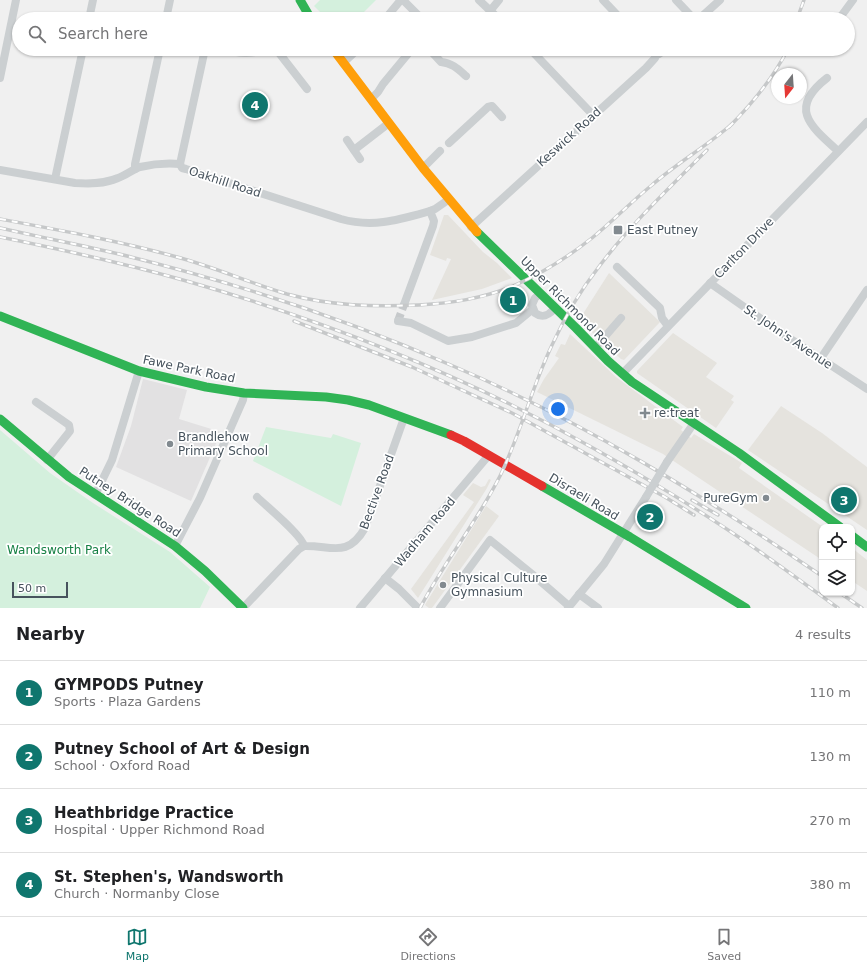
<!DOCTYPE html>
<html lang="en">
<head>
<meta charset="utf-8">
<style>
  body { margin:0; font-family:"DejaVu Sans",sans-serif; background:#f2f2f2; color:#202124 }
  .controls { position:absolute; right:12px; bottom:12px; display:grid; overflow:hidden; border-radius:8px; box-shadow:0 1px 3px #0004 }
  .controls button { width:36px; height:36px; display:grid; place-items:center; padding:0; border:0; border-bottom:1px solid #e0e0e0; background:#fff; color:#202124; font:20px sans-serif }
  .compass { position:absolute; left:771px; top:68px; width:36px; height:36px; border-radius:50%; background:#fff; box-shadow:0 1px 3px #0004; rotate:197deg }
  .scale { position:absolute; left:12px; bottom:10px; width:56px; box-sizing:border-box; padding-left:4px; border:2px solid #47535d; border-top:0; font-size:11px; line-height:14px; white-space:nowrap; color:#47535d; -webkit-text-stroke:3px #fff; paint-order:stroke }
  .you { position:absolute; left:558px; top:409px; width:14px; height:14px; margin:-10px; border:3px solid #fff; border-radius:50%; background:#1a73e8; box-shadow:0 0 0 6px #1a73e833 }
  .badge { display:grid; place-items:center; width:26px; height:26px; border-radius:50%; background:#0f766e; color:#fff; font-size:13px; font-weight:700 }
  .pin { position:absolute; translate:-50% -50%; border:2px solid #fff; box-shadow:0 1px 4px #0006 }
  .list { margin:0; padding:0; list-style:none }
  h2 { display:flex; justify-content:space-between; align-items:center; height:52px; margin:0; padding:0 16px; font-size:17px }
  h2 small { font-size:13px; font-weight:400; color:#757577 }
  .list li { display:grid; grid-template-columns:26px 1fr auto; gap:12px; align-items:center; box-sizing:border-box; height:64px; padding:0 16px; border-top:1px solid #e0e0e0 }
  .list b { display:block; font-size:15px; white-space:nowrap }
  .list p { margin:0; font-size:13px; white-space:nowrap; color:#757577 }
  .list em { font-size:13px; font-style:normal; color:#757577 }
  .icon { flex:none; width:22px; height:22px; fill:none; stroke:currentColor; stroke-width:2; stroke-linecap:round; stroke-linejoin:round }
  .map { position:relative; flex:none; width:867px; height:608px; overflow:hidden }
  .search { position:absolute; background:#fff; box-shadow:0 1px 3px #0004; left:12px; right:12px; top:12px; height:44px; display:flex; align-items:center; gap:10px; box-sizing:border-box; padding:0 14px; border-radius:22px; color:#757577; font-size:15px }
  .sheet { height:308px; background:#fff }
  nav { display:flex; justify-content:space-around; align-items:center; box-sizing:border-box; height:56px; border-top:1px solid #e0e0e0; background:#fff; font-size:11px; color:#757577 }
  nav a { display:grid; justify-items:center; gap:2px }
  nav .on { color:#0f766e }
  .map>svg:first-child { display:block }
  .commercial { fill:#e5e3de }
  .education { fill:#e2e1e2 }
  .green { fill:#d4f0dd }
  .lines { fill:none; stroke-linecap:round; stroke-linejoin:round }
  .street-tunnel { stroke:#c6c9cb; stroke-width:8; stroke-dasharray:8 4; stroke-linecap:butt }
  .street { stroke:#cbcfd1; stroke-width:8 }
  .fast { stroke:#30b455; stroke-width:9 }
  .slow { stroke:#ff9f0a; stroke-width:9 }
  .jam { stroke:#e5322d; stroke-width:9 }
  .rail-casing { stroke:#c6c8c9; stroke-width:3.5 }
  .rail { stroke:#fff; stroke-width:2; stroke-dasharray:6; stroke-linecap:butt }
  .street-bridge { stroke:#cbcfd1; stroke-width:8 }
  .poi-dot { fill:#828a90; stroke:#fff; stroke-width:1.5 }
  .labels { text-anchor:middle; dominant-baseline:central; stroke-width:3.5; stroke-linejoin:round; paint-order:stroke }
  .street-label { font-size:12px; fill:#47535d; stroke:#fff }
  .poi-label { font-size:12px; fill:#47535d; stroke:#fff; text-anchor:start }
  .park-label { font-size:12px; fill:#168044; stroke:#fff }
</style>
</head>
<body>
<div class="map">
<svg width="867" height="608" viewBox="0 0 867 608">
  <rect width="100%" height="100%" fill="#f0f0f0"/>
  <g class="commercial">
    <polygon points="444,215 448,215 483,252 497,263 512,278 482,289 432,300 451,259 447,258 446,261 430,255"/>
    <polygon points="609,273 660,322 624,360 621,359 579,320"/>
    <polygon points="673,333 717,363 706,377 734,396 731,400 734,402 716,428 637,373 637,371"/>
    <polygon points="570,334 616,377 683,427 681,430 691,438 694,434 742,463 739,468 823,527 822,560 663,454 537,392 544,379 559,358 555,356 561,344 565,345"/>
    <polygon points="781,406 822,433 867,467 867,530 748,450"/>
    <polygon points="489,479 491,480 487,488 418,598 411,589 474,502 463,495 473,483 481,487 485,486"/>
    <polygon points="486,506 499,516 432,608 429,608 425,605 426,603"/>
    <polygon points="852,548 867,560 867,591 852,581"/>
  </g>
  <polygon class="education" points="143,379 187,390 179,419 221,432 191,501 116,467 131,426"/>
  <g class="green">
    <polygon points="320,0 376,0 357,19 327,19 314,6"/>
    <polygon points="266,427 331,438 333,434 361,443 341,506 253,461"/>
    <polygon points="0,430 50,473 93,503 170,552 210,587 200,608 0,608"/>
  </g>
  <g class="lines">
    <polyline class="street-tunnel" points="398,321 405,302"/>
    <g class="street">
      <polyline points="479,0 499,19"/>
      <polyline points="603,0 621,19"/>
      <polyline points="676,0 694,19"/>
      <polyline points="490,11 499,0"/>
      <polyline points="89,19 93,0"/>
      <polyline points="166,19 170,0"/>
      <polyline points="385,19 400,1 403,0 419,16"/>
      <polyline points="699,19 720,0"/>
      <polyline points="839,19 853,0"/>
      <path d="M222,49C238,53 251,55 267,49"/>
      <polyline points="276,49 307,89"/>
      <path d="M429,49L441,62C452,63 458,69 466,76"/>
      <polyline points="530,49 593,115"/>
      <polyline points="655,55 659,54 666,49"/>
      <polyline points="343,63 358,49"/>
      <polyline points="0,78 16,0"/>
      <path d="M827,78C788,108 810,126 838,151"/>
      <polyline points="371,99 378,92 383,84 412,49"/>
      <polyline points="347,140 360,159"/>
      <polyline points="449,143 488,107 492,106 502,117"/>
      <polyline points="354,150 389,123"/>
      <path d="M180,164L182,168L186,169L341,219C373,228 398,220 430,211L435,209L448,200"/>
      <polyline points="180,164 205,49"/>
      <polyline points="423,168 440,151"/>
      <polyline points="135,169 135,164 160,49"/>
      <path d="M0,170L75,183C90,184 104,184 118,178C126,175 132,170 140,167C153,164 167,163 180,164"/>
      <polyline points="55,179 83,49"/>
      <polyline points="471,227 646,68 655,58 655,55"/>
      <polyline points="617,267 660,308 662,318 668,326"/>
      <polyline points="710,283 774,328 867,389"/>
      <path d="M540,294L535,298L532,305L535,313C543,319 549,315 555,308"/>
      <polyline points="405,302 433,226 434,221 430,211"/>
      <polyline points="398,321 411,323 448,341 472,337 516,323 533,309"/>
      <polyline points="595,348 621,318"/>
      <polyline points="821,358 867,290"/>
      <polyline points="622,374 867,122"/>
      <polyline points="36,402 69,425 70,431 47,460"/>
      <polyline points="667,462 694,423"/>
      <polyline points="95,495 112,460 139,371"/>
      <path d="M257,497C266,506 302,535 304,546C331,545 347,559 365,528L404,418"/>
      <polyline points="175,546 200,498 243,400 244,393"/>
      <polyline points="385,578 399,589 418,608"/>
      <polyline points="579,594 598,608"/>
      <polyline points="243,608 299,549 304,546"/>
      <polyline points="360,608 489,455"/>
      <polyline points="440,608 490,540 532,574 569,606"/>
      <polyline points="568,608 604,564 646,497"/>
    </g>
    <g class="fast">
      <polyline points="300,0 311,19"/>
      <polyline points="477,232 576,328 608,361 632,382 739,453 840,527"/>
      <polyline points="0,316 139,371 206,387 244,393 326,397 348,400 369,405 451,435"/>
      <polyline points="0,419 69,477 175,546 205,571 243,608"/>
      <polyline points="542,486 630,537 746,608"/>
      <polyline points="852,536 867,547"/>
    </g>
    <polyline class="slow" points="333,49 423,168 477,232"/>
    <polyline class="jam" points="451,435 464,441 542,486"/>
    <g class="rail-casing">
      <g id="rail">
        <polyline points="797,19 804,0"/>
        <path d="M729,127C752,104 773,78 788,49"/>
        <path d="M0,219C59,230 119,241 177,257C214,267 250,283 287,294C331,306 374,307 419,305C451,303 482,299 513,286C541,274 568,257 592,238C613,221 631,202 652,185C677,163 707,146 732,124"/>
        <path d="M0,228C40,237 80,245 119,254C233,282 346,319 453,366C584,422 705,497 822,576"/>
        <path d="M0,237C64,250 127,264 190,282C328,322 468,377 593,448C650,480 706,514 759,551C786,570 812,589 838,608"/>
        <polyline points="294,321 412,367 512,413 665,497 694,515"/>
        <polyline points="692,500 718,515"/>
        <polyline points="840,593 862,608"/>
        <path d="M420,608C444,562 477,522 500,476C521,433 532,386 553,343C565,317 580,291 598,268C630,225 669,188 707,150"/>
      </g>
    </g>
    <use href="#rail" class="rail"/>
    <polyline class="street-bridge" points="646,497 667,462"/>
  </g>
  <g class="poi-dot">
    <rect x="613" y="225" width="10" height="10" rx="2"/>
    <path d="M643 407h4v4h4v4h-4v4h-4v-4h-4v-4h4z"/>
    <circle cx="170" cy="444" r="4"/>
    <circle cx="766" cy="498" r="4"/>
    <circle cx="443" cy="585" r="4"/>
  </g>
  <g class="labels">
    <g class="street-label">
      <text transform="translate(569 137) rotate(-42)">Keswick Road</text>
      <text transform="translate(225 182) rotate(18)">Oakhill Road</text>
      <text transform="translate(744 248) rotate(-46)">Carlton Drive</text>
      <text transform="translate(570 306) rotate(45)">Upper Richmond Road</text>
      <text transform="translate(788 337) rotate(34)">St. John's Avenue</text>
      <text transform="translate(189 369) rotate(12)">Fawe Park Road</text>
      <text transform="translate(377 492) rotate(-70)">Bective Road</text>
      <text transform="translate(584 497) rotate(31)">Disraeli Road</text>
      <text transform="translate(130 502) rotate(33)">Putney Bridge Road</text>
      <text transform="translate(425 532) rotate(-50)">Wadham Road</text>
    </g>
    <g class="poi-label">
      <text x="627" y="230">East Putney</text>
      <text x="654" y="413">re:treat</text>
      <text x="178" y="437">Brandlehow<tspan x="178" dy="14">Primary School</tspan></text>
      <text x="758" y="498" text-anchor="end">PureGym</text>
      <text x="451" y="578">Physical Culture<tspan x="451" dy="14">Gymnasium</tspan></text>
    </g>
    <g class="park-label">
      <text x="59" y="550">Wandsworth Park</text>
    </g>
  </g>
</svg>
<div class="controls">
<button><svg class="icon" aria-label="locate" viewBox="0 0 24 24"><circle cx="12" cy="12" r="6"/><path d="M12 2v4M12 18v4M2 12h4M18 12h4"/></svg></button>
<button><svg class="icon" aria-label="layers" viewBox="0 0 24 24"><path d="M12 4l9 5-9 5-9-5zM3 14l9 5 9-5"/></svg></button>
</div>
<svg class="compass" viewBox="-18 -18 36 36"><path d="M0-13l5 13h-10z" fill="#e53935"/><path d="M0 13l5-13h-10z" fill="#757577"/></svg>
<div class="scale">50 m</div>
<div class="you"></div>
<div class="pin badge" style="left:513px;top:300px">1</div>
<div class="pin badge" style="left:650px;top:517px">2</div>
<div class="pin badge" style="left:844px;top:500px">3</div>
<div class="pin badge" style="left:255px;top:105px">4</div>
<div class="search"><svg class="icon" aria-label="search" viewBox="0 0 24 24"><circle cx="10" cy="10" r="6"/><path d="M15 15l6 6"/></svg>Search here</div>
</div>
<section class="sheet">
<h2>Nearby<small>4 results</small></h2>
<ul class="list">
<li><span class="badge">1</span><div><b>GYMPODS Putney</b><p>Sports · Plaza Gardens</p></div><em>110 m</em></li>
<li><span class="badge">2</span><div><b>Putney School of Art &amp; Design</b><p>School · Oxford Road</p></div><em>130 m</em></li>
<li><span class="badge">3</span><div><b>Heathbridge Practice</b><p>Hospital · Upper Richmond Road</p></div><em>270 m</em></li>
<li><span class="badge">4</span><div><b>St. Stephen's, Wandsworth</b><p>Church · Normanby Close</p></div><em>380 m</em></li>
</ul>
</section>
<nav>
<a class="on"><svg class="icon" aria-label="map" viewBox="0 0 24 24"><path d="M3 6l6-2 6 2 6-2v14l-6 2-6-2-6 2zM9 4v14M15 6v14"/></svg>Map</a>
<a><svg class="icon" aria-label="directions" viewBox="0 0 24 24"><path d="M12 3l9 9-9 9-9-9zM9 14v-3h6M13 9l2 2-2 2"/></svg>Directions</a>
<a><svg class="icon" aria-label="saved" viewBox="0 0 24 24"><path d="M7 4h10v16l-5-4-5 4z"/></svg>Saved</a>
</nav>
</body>
</html>
